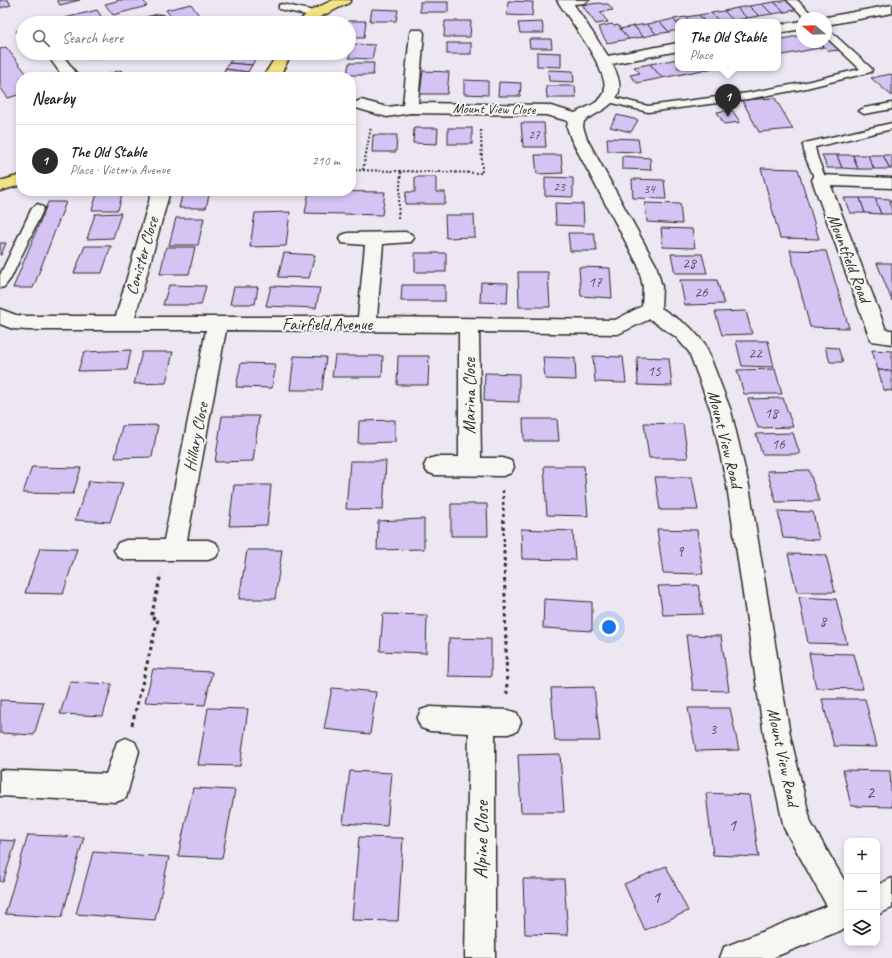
<!DOCTYPE html>
<html lang="en">
<head>
<meta charset="utf-8">
<style>
  body { margin:0; font-family:Caveat,sans-serif; background:#f6f6f6; color:#202124 }
  .controls { position:absolute; right:12px; bottom:12px; display:grid; overflow:hidden; border-radius:8px; box-shadow:0 2px 6px #0003 }
  .controls button { width:36px; height:36px; display:grid; place-items:center; padding:0; border:0; border-bottom:1px solid #e0e0e0; background:#fff; color:#202124; font:20px sans-serif }
  .compass { position:absolute; left:796px; top:12px; width:36px; height:36px; border-radius:50%; background:#fff; box-shadow:0 2px 6px #0003; rotate:289deg }
  .you { position:absolute; left:609px; top:627px; width:14px; height:14px; margin:-10px; border:3px solid #fff; border-radius:50%; background:#1a73e8; box-shadow:0 0 0 6px #1a73e833 }
  .badge { display:grid; place-items:center; width:26px; height:26px; border-radius:50%; background:#2b2b2b; color:#fff; font-size:13px; font-weight:700 }
  .pin { position:absolute; translate:-50% -33px; filter:drop-shadow(0 1px 2px #0008) }
  .pin::after { content:''; position:absolute; top:21px; width:14px; height:12px; background:inherit; clip-path:polygon(0 0,100% 0,50% 100%) }
  .popup { position:absolute; left:675px; top:19px; width:106px; height:52px; box-sizing:border-box; display:grid; place-content:center; border-radius:8px; background:#fff; filter:drop-shadow(0 1px 3px #0005); font-size:13px; white-space:nowrap; color:#757577 }
  .popup b { font-size:15px; color:#202124 }
  .popup::after { content:''; position:absolute; left:50%; top:100%; margin-left:-8px; border:8px solid transparent; border-top-color:#fff }
  .list { margin:0; padding:0; list-style:none }
  h2 { display:flex; justify-content:space-between; align-items:center; height:52px; margin:0; padding:0 16px; font-size:17px }
  h2 small { font-size:13px; font-weight:400; color:#757577 }
  .list li { display:grid; grid-template-columns:26px 1fr auto; gap:12px; align-items:center; box-sizing:border-box; height:72px; padding:0 16px; border-top:1px solid #e0e0e0 }
  .list b { display:block; font-size:15px; white-space:nowrap }
  .list p { margin:0; font-size:13px; white-space:nowrap; color:#757577 }
  .list em { font-size:13px; font-style:normal; color:#757577 }
  .icon { flex:none; width:22px; height:22px; fill:none; stroke:currentColor; stroke-width:2; stroke-linecap:round; stroke-linejoin:round }
  .map { position:relative; flex:none; width:892px; height:958px; overflow:hidden }
  .search { position:absolute; background:#fff; box-shadow:0 2px 6px #0003; left:16px; top:16px; width:340px; height:44px; display:flex; align-items:center; gap:10px; box-sizing:border-box; padding:0 14px; border-radius:22px; color:#757577; font-size:15px }
  .panel { position:absolute; background:#fff; box-shadow:0 2px 6px #0003; left:16px; top:72px; width:340px; height:124px; border-radius:16px }
  .map>svg:first-child { display:block }
  .building { fill:#d5c3f4; stroke:#2b2b2b }
  .lines { fill:none; stroke-linecap:round; stroke-linejoin:round }
  .service-casing { stroke:#2b2b2b; stroke-width:3 }
  .minor-casing { stroke:#2b2b2b; stroke-width:3 }
  .trunk-casing { stroke:#2b2b2b; stroke-width:3 }
  .path-far2 { stroke:#2b2b2b; stroke-width:2; stroke-dasharray:2 2; stroke-linecap:butt }
  .path-far1 { stroke:#2b2b2b; stroke-width:2.5; stroke-dasharray:3 3; stroke-linecap:butt }
  .path { stroke:#2b2b2b; stroke-width:3; stroke-dasharray:3.5 3.5; stroke-linecap:butt }
  .service { fill:#f6f6f2; fill-rule:evenodd }
  .minor { fill:#f6f6f2; fill-rule:evenodd }
  .trunk { fill:#f4e382; fill-rule:evenodd }
  .labels { text-anchor:middle; dominant-baseline:central; stroke-width:4; stroke-linejoin:round; paint-order:stroke }
  .far-number-label { font-size:13px; fill:#56515d }
  .far-street-label { font-size:14px; fill:#2b2b2b; stroke:#f6f6f2 }
  .number-label { font-size:15px; fill:#56515d }
  .street-label { font-size:17px; fill:#2b2b2b; stroke:#f6f6f2 }
  .near-number-label { font-size:18px; fill:#56515d }
  .near-street-label { font-size:20px; fill:#2b2b2b; stroke:#f6f6f2 }
</style>
</head>
<body>
<div class="map">
<svg width="892" height="958" viewBox="0 0 892 958">
  <rect width="100%" height="100%" fill="#ece7f3"/>
  <filter id="ink" filterUnits="userSpaceOnUse"><feTurbulence type="fractalNoise" baseFrequency=".025" numOctaves="2"/><feDisplacementMap in="SourceGraphic" scale="8" xChannelSelector="R" yChannelSelector="G"/><feConvolveMatrix kernelMatrix="1 2 1 2 8 2 1 2 1" color-interpolation-filters="sRGB"/></filter>
  <g filter="url(#ink)">
    <g class="building">
      <polygon points="0,0 8,0 11,5 0,8"/>
      <polygon points="57,0 80,0 60,5"/>
      <polygon points="120,0 143,0 147,6 113,15 105,4"/>
      <polygon points="789,0 799,9 785,12 774,2"/>
      <polygon points="508,1 533,2 532,16 507,15"/>
      <rect x="420" y="2" width="28" height="10"/>
      <polygon points="774,2 785,12 772,14 762,4"/>
      <polygon points="600,3 602,4 608,4 613,10 600,12 608,22 596,24 582,5"/>
      <polygon points="191,4 201,18 176,23 166,10"/>
      <polygon points="762,4 772,14 759,16 749,6"/>
      <polygon points="749,6 759,16 747,18 737,8"/>
      <polygon points="737,8 747,18 734,21 724,11"/>
      <polygon points="372,9 398,10 396,21 370,21"/>
      <polygon points="97,10 103,19 86,23 64,23 61,19"/>
      <polygon points="724,11 734,21 720,22 711,13"/>
      <polygon points="711,13 720,22 705,22 699,15"/>
      <polygon points="699,15 705,22 690,22 686,17"/>
      <polygon points="686,17 690,22 678,22 678,25 673,19"/>
      <polygon points="255,18 277,20 276,23 252,23"/>
      <polygon points="673,19 678,25 678,30 669,32 660,22"/>
      <polygon points="348,21 366,21 364,38 349,38"/>
      <polygon points="445,21 471,21 470,37 444,37"/>
      <polygon points="542,22 544,33 520,33 518,23"/>
      <polygon points="660,22 669,32 656,34 647,24"/>
      <polygon points="612,24 614,26 618,25 629,39 607,43 598,27"/>
      <polygon points="647,24 656,34 643,37 634,26"/>
      <polygon points="634,26 643,37 629,39 620,29"/>
      <polygon points="23,29 23,39 22,40 16,31"/>
      <polygon points="802,35 802,42 819,42 824,47 778,56 778,40"/>
      <polygon points="826,37 840,50 829,51 819,42 826,42"/>
      <polygon points="529,39 551,39 552,48 530,48"/>
      <rect x="447" y="43" width="24" height="11"/>
      <polygon points="353,44 375,45 372,59 349,58"/>
      <polygon points="6,47 29,77 21,77 21,94 8,98 0,87 0,49"/>
      <polygon points="537,52 561,53 561,67 537,66"/>
      <polygon points="88,53 116,53 92,59"/>
      <polygon points="234,53 259,53 256,58 233,56"/>
      <polygon points="233,56 256,58 252,65 229,63"/>
      <polygon points="678,59 678,68 713,68 662,78 650,64"/>
      <polygon points="229,63 252,65 248,72 225,69"/>
      <polygon points="349,63 374,63 373,75 347,75"/>
      <polygon points="650,64 662,78 637,83 630,75 640,73 634,67"/>
      <polygon points="225,69 248,72 246,77 221,76"/>
      <polygon points="121,70 128,77 99,77"/>
      <polygon points="548,70 573,71 574,82 549,81"/>
      <polygon points="423,71 449,72 447,94 420,94"/>
      <polygon points="891,74 892,75 892,96 871,78"/>
      <polygon points="464,80 488,81 488,95 464,94"/>
      <polygon points="499,82 521,83 520,96 498,96"/>
      <polygon points="546,86 575,86 576,98 547,98"/>
      <polygon points="775,98 793,129 759,132 742,100"/>
      <polygon points="732,110 740,122 724,124 717,112"/>
      <polygon points="617,115 638,120 631,132 610,127"/>
      <polygon points="521,123 544,123 546,147 523,147"/>
      <polygon points="414,128 438,128 437,144 413,143"/>
      <rect x="448" y="128" width="24" height="16"/>
      <polygon points="373,135 397,135 396,152 372,152"/>
      <polygon points="607,138 638,139 640,152 608,151"/>
      <polygon points="535,155 561,155 563,173 537,174"/>
      <polygon points="822,155 837,155 842,168 827,168"/>
      <polygon points="837,155 853,155 858,169 842,168"/>
      <polygon points="853,155 868,155 874,169 858,169"/>
      <polygon points="868,155 883,155 890,169 874,169"/>
      <polygon points="883,155 892,155 892,169 890,169"/>
      <polygon points="622,156 650,158 651,170 622,169"/>
      <polygon points="761,168 798,169 819,239 780,238"/>
      <polygon points="415,177 436,177 436,192 445,192 445,204 405,204 406,192 415,192"/>
      <polygon points="545,177 573,178 573,197 545,196"/>
      <polygon points="632,179 664,180 666,199 633,198"/>
      <polygon points="98,191 123,191 118,210 92,210"/>
      <polygon points="183,191 210,191 206,208 179,208"/>
      <polygon points="309,191 385,192 382,215 305,213"/>
      <polygon points="844,198 860,198 865,213 850,213"/>
      <polygon points="860,198 875,198 881,214 865,213"/>
      <polygon points="875,198 890,199 892,214 881,214"/>
      <polygon points="48,202 66,202 33,288 13,288"/>
      <polygon points="555,203 583,204 584,226 556,225"/>
      <polygon points="645,203 680,204 682,224 647,222"/>
      <polygon points="290,212 286,246 250,247 255,213"/>
      <polygon points="121,213 113,238 87,239 95,214"/>
      <polygon points="445,215 474,215 475,237 446,238"/>
      <polygon points="176,218 204,218 198,245 169,245"/>
      <polygon points="661,228 692,229 695,248 663,247"/>
      <polygon points="568,233 594,233 597,251 570,251"/>
      <polygon points="0,243 6,243 1,255 0,255"/>
      <polygon points="85,246 111,246 102,273 74,273"/>
      <polygon points="166,247 195,247 189,274 160,274"/>
      <polygon points="790,250 826,251 849,328 810,327"/>
      <polygon points="284,253 315,255 309,278 278,277"/>
      <rect x="415" y="253" width="31" height="19"/>
      <polygon points="671,254 702,254 707,273 675,273"/>
      <polygon points="877,263 892,263 892,301"/>
      <polygon points="579,267 610,268 612,298 581,296"/>
      <polygon points="518,272 548,272 550,307 519,307"/>
      <polygon points="680,280 717,280 724,304 685,305"/>
      <polygon points="481,282 508,283 507,303 480,302"/>
      <polygon points="169,285 206,286 201,305 163,305"/>
      <polygon points="402,285 445,285 445,301 401,301"/>
      <polygon points="271,286 320,288 316,308 266,306"/>
      <polygon points="234,287 258,287 255,304 230,304"/>
      <polygon points="746,311 752,334 722,335 715,312"/>
      <polygon points="736,341 768,341 774,367 742,366"/>
      <polygon points="825,347 838,348 843,362 830,362"/>
      <polygon points="131,350 127,370 78,371 84,352"/>
      <polygon points="872,350 892,351 892,371 878,370"/>
      <polygon points="142,352 173,352 166,383 134,384"/>
      <polygon points="294,356 326,357 322,390 290,390"/>
      <polygon points="335,356 383,356 382,377 332,377"/>
      <polygon points="398,356 429,356 428,385 397,385"/>
      <polygon points="593,356 623,357 626,383 595,382"/>
      <polygon points="543,357 575,358 576,380 545,379"/>
      <polygon points="637,357 669,358 672,386 638,385"/>
      <polygon points="241,363 276,364 272,388 236,387"/>
      <polygon points="775,369 782,394 744,394 737,370"/>
      <polygon points="878,370 892,371 892,391 884,390"/>
      <polygon points="485,373 519,374 519,402 484,401"/>
      <polygon points="783,398 793,427 758,428 748,399"/>
      <polygon points="222,416 259,416 253,461 215,462"/>
      <polygon points="523,419 557,419 559,441 524,441"/>
      <polygon points="395,420 395,442 358,443 359,421"/>
      <polygon points="644,423 683,424 688,458 649,458"/>
      <polygon points="158,425 152,457 115,458 122,426"/>
      <polygon points="793,433 800,454 762,454 756,434"/>
      <polygon points="350,461 386,461 383,510 346,509"/>
      <polygon points="544,466 584,466 588,516 547,515"/>
      <polygon points="32,467 81,468 73,494 23,493"/>
      <polygon points="809,470 819,501 776,502 767,471"/>
      <polygon points="655,477 692,477 698,510 660,510"/>
      <polygon points="89,481 123,483 110,522 75,520"/>
      <polygon points="234,485 271,485 267,525 229,526"/>
      <polygon points="451,504 487,504 488,536 451,536"/>
      <polygon points="778,511 813,512 819,540 783,538"/>
      <polygon points="424,519 424,549 377,550 378,521"/>
      <polygon points="521,529 573,531 575,560 522,559"/>
      <polygon points="657,529 697,530 703,574 663,573"/>
      <polygon points="40,548 77,549 63,594 25,593"/>
      <polygon points="247,550 282,550 275,599 239,599"/>
      <polygon points="788,554 826,555 835,592 797,592"/>
      <polygon points="698,585 703,614 663,615 658,586"/>
      <polygon points="799,597 836,599 847,644 808,643"/>
      <polygon points="544,599 592,602 592,631 543,628"/>
      <polygon points="383,614 427,615 426,653 380,651"/>
      <polygon points="686,635 721,636 729,691 693,690"/>
      <polygon points="449,638 491,639 491,677 448,676"/>
      <polygon points="809,653 854,654 863,689 816,688"/>
      <polygon points="153,669 212,672 205,705 145,702"/>
      <polygon points="70,682 112,684 103,716 60,714"/>
      <polygon points="594,687 600,741 555,741 551,688"/>
      <polygon points="332,688 376,692 370,734 324,729"/>
      <polygon points="822,699 865,699 877,747 834,746"/>
      <polygon points="0,700 44,702 34,735 0,733"/>
      <polygon points="208,708 248,709 240,766 198,765"/>
      <polygon points="688,708 730,708 739,750 696,751"/>
      <polygon points="560,754 564,812 521,812 518,755"/>
      <polygon points="843,770 890,771 892,807 851,806"/>
      <polygon points="350,771 392,773 387,826 343,823"/>
      <polygon points="193,788 235,790 222,858 178,856"/>
      <polygon points="706,793 749,795 759,857 713,855"/>
      <polygon points="28,835 84,837 62,917 5,914"/>
      <polygon points="359,837 403,838 398,921 352,920"/>
      <polygon points="0,840 16,841 3,882 0,881"/>
      <polygon points="93,852 169,857 155,920 76,914"/>
      <polygon points="666,866 688,911 645,930 624,884"/>
      <polygon points="523,879 564,879 568,935 525,934"/>
    </g>
    <g class="lines">
      <g class="service-casing">
        <g id="service">
          <polygon points="567,0 589,0 584,3 563,5 563,1"/>
          <polygon points="787,0 797,0 816,18 805,18"/>
          <polygon points="282,4 318,12 320,14 315,17 279,9 279,5"/>
          <polygon points="826,29 829,30 871,68 872,70 871,72 802,89 748,99 648,112 605,101 604,99 609,96 648,106 748,93 802,83 860,69 826,37"/>
          <polygon points="892,103 892,109 864,114 859,111 864,108"/>
          <polygon points="892,123 892,129 815,147 817,156 826,180 820,184 816,182 805,156 803,145 805,143"/>
          <polygon points="38,204 44,208 11,278 4,287 0,288 0,275 32,208"/>
        </g>
      </g>
      <g class="minor-casing">
        <g id="minor">
          <path d="M557,0H571L608,56L678,43V51L612,64C631,98 611,105 584,121L583,127L587,139L656,265L662,287L661,308L690,327L705,344L731,411L749,486L790,735L811,823L847,885V928L772,958H720L724,947L827,906L784,828L764,735L727,486L711,411L689,352L676,337L650,319L618,334L479,332L481,458H503L511,461L514,467L511,473L503,476L435,475L427,472L424,466L427,460L435,457H459V332L226,330L187,540H208L216,543L220,550L216,557L208,560H126L118,557L114,550L118,543L126,540H164L206,330H28L13,329L0,324V309L16,315L28,316H116L152,191H170L135,317H358L365,245L342,243L339,239L342,235L348,233L405,232L411,234L414,238L411,242L383,244L377,317L615,320L642,306L643,287L638,265L571,139L567,127L568,121L546,115L410,113L387,117L356,108L353,105L356,102L361,100L387,107L403,105L410,33L412,30H422L424,33L418,103L547,105L575,113C584,108 598,104 603,95C615,77 567,17 557,0Z"/>
          <polygon points="892,5 892,13 826,25 826,18 821,18"/>
          <polygon points="159,15 164,16 166,19 164,22 135,23 137,20"/>
          <polygon points="802,21 802,29 778,33 778,25"/>
          <polygon points="46,53 61,53 79,77 63,77"/>
          <polygon points="820,175 892,178 892,188 831,186 886,330 892,330 892,344 872,341 869,336 812,180 814,176"/>
          <polygon points="430,707 508,710 517,713 521,722 517,731 508,734 495,734 495,958 465,958 469,733 430,731 421,728 417,719 421,710"/>
          <polygon points="126,738 135,742 139,751 126,798 116,802 0,796 0,770 106,774 117,742"/>
          <polygon points="892,878 892,908 877,915 877,885"/>
        </g>
      </g>
      <g class="trunk-casing">
        <g id="trunk">
          <polygon points="333,0 351,0 349,3 320,17 313,23 297,23 310,11"/>
          <polygon points="278,53 292,53 279,77 263,77"/>
          <polygon points="21,175 21,185 0,191 0,181"/>
        </g>
      </g>
      <g class="path-far2">
        <polyline points="351,170 482,173 481,128"/>
        <polyline points="363,170 371,127"/>
        <polyline points="398,218 401,171"/>
      </g>
      <polyline class="path-far1" points="503,490 504,552"/>
      <g class="path">
        <polyline points="504,551 507,695"/>
        <polyline points="132,725 158,619 151,618 161,574"/>
      </g>
      <use href="#service" class="service"/>
      <use href="#minor" class="minor"/>
      <use href="#trunk" class="trunk"/>
    </g>
  </g>
  <g class="labels">
    <g class="far-number-label">
      <text x="534" y="135">27</text>
      <text x="559" y="187">23</text>
      <text x="649" y="189">34</text>
    </g>
    <g class="far-street-label">
      <text transform="translate(494 109) rotate(1)">Mount View Close</text>
    </g>
    <g class="number-label">
      <text x="689" y="263">28</text>
      <text x="595" y="282">17</text>
      <text x="701" y="292">26</text>
      <text x="755" y="353">22</text>
      <text x="654" y="371">15</text>
      <text x="771" y="413">18</text>
      <text x="778" y="444">16</text>
      <text x="680" y="551">9</text>
      <text x="823" y="621">8</text>
      <text x="713" y="729">3</text>
    </g>
    <g class="street-label">
      <text transform="translate(142 256) rotate(-74)">Conister Close</text>
      <text transform="translate(849 258) rotate(69)">Mountfield Road</text>
      <text x="327" y="324">Fairfield Avenue</text>
      <text transform="translate(469 396) rotate(-90)">Marina Close</text>
      <text transform="translate(196 437) rotate(-79)">Hillary Close</text>
      <text transform="translate(725 439) rotate(76)">Mount View Road</text>
      <text transform="translate(783 757) rotate(78)">Mount View Road</text>
    </g>
    <g class="near-number-label">
      <text x="870" y="792">2</text>
      <text x="732" y="825">1</text>
      <text x="656" y="897">1</text>
    </g>
    <g class="near-street-label">
      <text transform="translate(481 840) rotate(-89)">Alpine Close</text>
    </g>
  </g>
</svg>
<div class="controls">
<button>+</button>
<button>−</button>
<button><svg class="icon" aria-label="layers" viewBox="0 0 24 24"><path d="M12 4l9 5-9 5-9-5zM3 14l9 5 9-5"/></svg></button>
</div>
<svg class="compass" viewBox="-18 -18 36 36"><path d="M0-13l5 13h-10z" fill="#e53935"/><path d="M0 13l5-13h-10z" fill="#757577"/></svg>
<div class="you"></div>
<div class="pin badge" style="left:728px;top:117px">1</div>
<div class="popup"><b>The Old Stable</b>Place</div>
<div class="search"><svg class="icon" aria-label="search" viewBox="0 0 24 24"><circle cx="10" cy="10" r="6"/><path d="M15 15l6 6"/></svg>Search here</div>
<section class="panel">
<h2>Nearby<small></small></h2>
<ul class="list">
<li><span class="badge">1</span><div><b>The Old Stable</b><p>Place · Victoria Avenue</p></div><em>210 m</em></li>
</ul>
</section>
</div>
</body>
</html>
